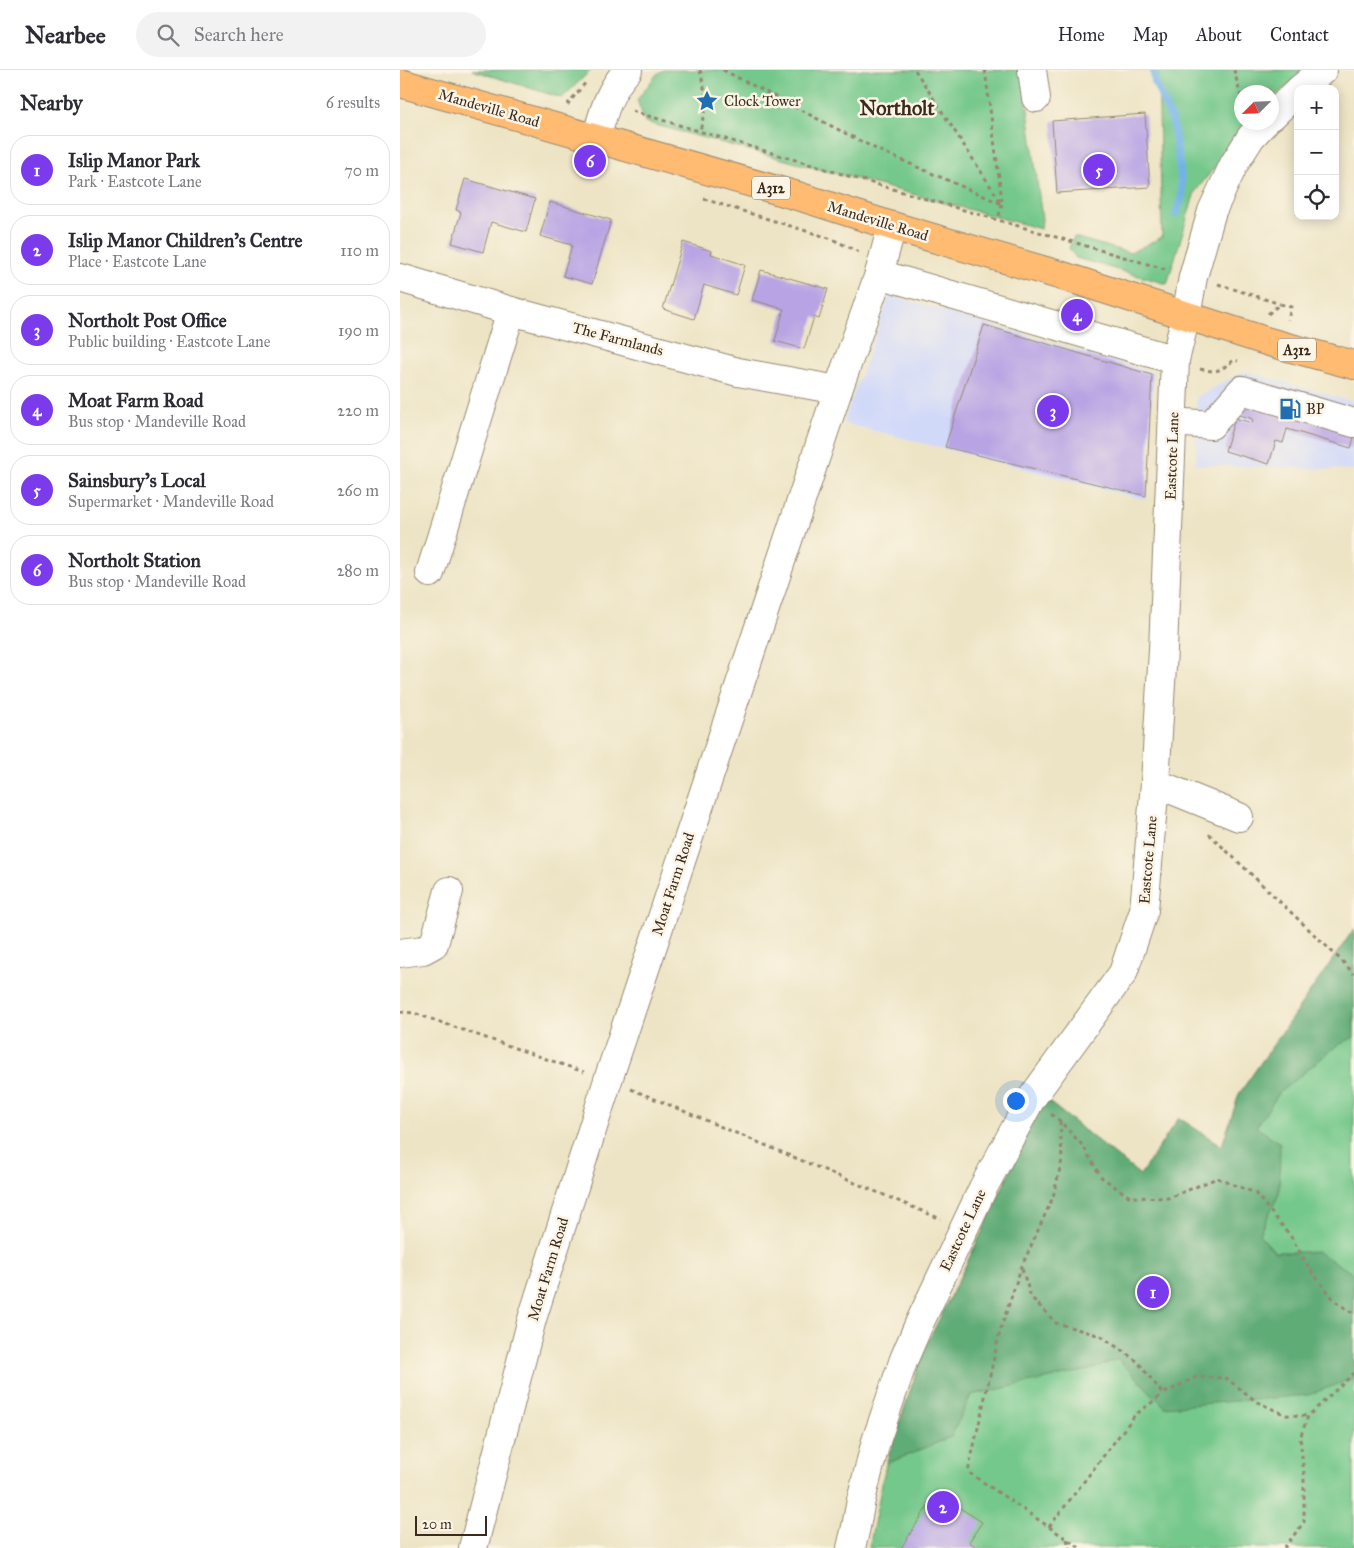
<!DOCTYPE html>
<html lang="en">
<head>
<meta charset="utf-8">
<style>
  body { margin:0; font-family:"IM FELL Great Primer",serif; background:#f2f2f3; color:#2b2b33 }
  .controls { position:absolute; right:15px; top:15px; display:grid; overflow:hidden; border-radius:10px; box-shadow:0 2px 12px #0003 }
  .controls button { width:45px; height:45px; display:grid; place-items:center; padding:0; border:0; border-bottom:1px solid #e1e1e2; background:#fff; color:#2b2b33; font:25px sans-serif }
  .compass { position:absolute; left:834px; top:15px; width:45px; height:45px; border-radius:50%; background:#fff; box-shadow:0 2px 12px #0003; rotate:246deg }
  .scale { position:absolute; left:15px; bottom:12px; width:72px; box-sizing:border-box; padding-left:5px; border:2px solid #3b2a1e; border-top:0; font-size:14px; line-height:18px; white-space:nowrap; color:#3b2a1e; -webkit-text-stroke:4px #fcf5e5; paint-order:stroke }
  .you { position:absolute; left:615px; top:1030px; width:18px; height:18px; margin:-12px; border:4px solid #fff; border-radius:50%; background:#1a73e8; box-shadow:0 0 0 8px #1a73e833 }
  .badge { display:grid; place-items:center; width:32px; height:32px; border-radius:50%; background:#7c3aed; color:#fff; font-size:16px; font-weight:700 }
  .pin { position:absolute; translate:-50% -50%; border:2px solid #fff; box-shadow:0 1px 5px #0006 }
  .list { margin:0; padding:0; list-style:none }
  h2 { display:flex; justify-content:space-between; align-items:center; height:65px; margin:0; padding:0 20px; font-size:21px }
  h2 small { font-size:16px; font-weight:400; color:#7c7c81 }
  .list li { display:grid; grid-template-columns:32px 1fr auto; gap:15px; align-items:center; box-sizing:border-box; height:70px; margin:0 10px 10px; padding:0 10px; border:1px solid #e1e1e2; border-radius:20px }
  .list b { display:block; font-size:19px; white-space:nowrap }
  .list p { margin:0; font-size:16px; white-space:nowrap; color:#7c7c81 }
  .list em { font-size:16px; font-style:normal; color:#7c7c81 }
  .icon { flex:none; width:28px; height:28px; fill:none; stroke:currentColor; stroke-width:2; stroke-linecap:round; stroke-linejoin:round }
  .map { position:relative; flex:none; width:954px; height:1478px; overflow:hidden }
  header { display:flex; align-items:center; gap:30px; box-sizing:border-box; height:70px; padding:0 25px; background:#fff; border-bottom:1px solid #e1e1e2 }
  header strong { font-size:24px }
  nav { display:flex; gap:28px; margin-inline-start:auto; font-size:18px }
  .search { width:350px; height:45px; background:#f2f2f3; display:flex; align-items:center; gap:12px; box-sizing:border-box; padding:0 18px; border-radius:28px; color:#7c7c81; font-size:19px }
  main { display:flex }
  aside { flex:1; background:#fff }
  .map>svg:first-child { display:block }
  .built { fill:#d1d9f9 }
  .green { fill:#75c88b; stroke:#587954 }
  .forest { fill:#60ac77; stroke:#4e6b4a }
  .lines { fill:none; stroke-linecap:round; stroke-linejoin:round }
  .stream { stroke:#71b2e5; stroke-width:8 }
  .building { fill:#b8a4e4 }
  .minor-casing { stroke:#948772; stroke-width:30 }
  .major-casing { stroke:#948772; stroke-width:30 }
  .path { stroke:#948772; stroke-width:3; stroke-dasharray:4 4; stroke-linecap:butt }
  .minor { stroke:#fff; stroke-width:28 }
  .major { stroke:#ffbb71; stroke-width:28 }
  .labels { text-anchor:middle; dominant-baseline:central; stroke-width:5; stroke-linejoin:round; paint-order:stroke }
  .shield { fill:#fcf5e5; stroke:#75675a; stroke-width:1 }
  .shield-label { font-size:14px; font-weight:bold; fill:#3b2a1e }
  .poi-label { font-size:15px; fill:#3b2a1e; stroke:#fcf5e5; text-anchor:start }
  .street-label { font-size:15px; fill:#3b2a1e; stroke:#fcf5e5 }
  .district-label { font-size:20px; font-weight:bold; fill:#3b2a1e; stroke:#fcf5e5 }
</style>
</head>
<body>
<header>
<strong>Nearbee</strong>
<div class="search"><svg class="icon" aria-label="search" viewBox="0 0 24 24"><circle cx="10" cy="10" r="6"/><path d="M15 15l6 6"/></svg>Search here</div>
<nav><a>Home</a><a>Map</a><a>About</a><a>Contact</a></nav>
</header>
<main>
<aside>
<h2>Nearby<small>6 results</small></h2>
<ul class="list">
<li><span class="badge">1</span><div><b>Islip Manor Park</b><p>Park · Eastcote Lane</p></div><em>70 m</em></li>
<li><span class="badge">2</span><div><b>Islip Manor Children's Centre</b><p>Place · Eastcote Lane</p></div><em>110 m</em></li>
<li><span class="badge">3</span><div><b>Northolt Post Office</b><p>Public building · Eastcote Lane</p></div><em>190 m</em></li>
<li><span class="badge">4</span><div><b>Moat Farm Road</b><p>Bus stop · Mandeville Road</p></div><em>220 m</em></li>
<li><span class="badge">5</span><div><b>Sainsbury's Local</b><p>Supermarket · Mandeville Road</p></div><em>260 m</em></li>
<li><span class="badge">6</span><div><b>Northolt Station</b><p>Bus stop · Mandeville Road</p></div><em>280 m</em></li>
</ul>
</aside>
<div class="map">
<svg width="954" height="1478" viewBox="0 0 954 1478">
  <rect width="100%" height="100%" fill="#fcf5e5"/>
  <filter id="ink" filterUnits="userSpaceOnUse"><feTurbulence type="fractalNoise" baseFrequency=".02" numOctaves="2"/><feDisplacementMap in="SourceGraphic" scale="10" xChannelSelector="R" yChannelSelector="G"/><feConvolveMatrix kernelMatrix="1 2 1 2 8 2 1 2 1" color-interpolation-filters="sRGB"/></filter>
  <filter id="wash" filterUnits="userSpaceOnUse"><feTurbulence type="fractalNoise" baseFrequency=".0096" numOctaves="4" result="noise"/><feDisplacementMap in="SourceGraphic" scale="20" xChannelSelector="R" yChannelSelector="G"/><feGaussianBlur stdDeviation="1.12" result="paint"/><feColorMatrix in="noise" values="0 0 0 0 0 0 0 0 0 0 0 0 0 0 0 0 0 1.4 0 .05"/><feComposite in="paint" operator="in"/></filter>
  <g filter="url(#wash)">
    <rect width="100%" height="100%" fill="#ede4c5"/>
    <g class="built">
      <polygon points="490,225 754,303 746,430 443,353"/>
      <polygon points="845,301 954,332 954,400 796,395 796,327"/>
    </g>
    <g class="green">
      <polygon points="72,0 191,0 162,28"/>
      <polygon points="263,0 623,0 642,149 641,159 245,52 237,30 257,4"/>
      <polygon points="758,0 906,0 872,29 872,22 842,22 842,52 850,53 795,122 767,214 676,188 669,178 674,167 730,183 762,167"/>
      <polygon points="954,859 954,1478 469,1478 486,1394 523,1282 582,1162 644,1028 740,1105 779,1048 822,1076 839,1024"/>
    </g>
    <polygon class="forest" points="954,859 954,967 935,977 880,1022 856,1057 880,1073 879,1124 859,1164 875,1182 918,1182 954,1204 954,1308 908,1325 765,1337 718,1289 688,1300 571,1325 551,1367 486,1394 523,1282 582,1162 644,1028 740,1105 779,1048 822,1076 839,1024"/>
    <g class="lines">
      <polyline class="stream" points="754,0 755,12 773,53 780,99 782,126 776,144"/>
    </g>
    <g id="blocks">
      <g class="building">
        <polygon points="745,44 750,117 657,123 652,51"/>
        <polygon points="65,109 135,129 126,162 91,152 83,182 52,173 61,142 56,140"/>
        <polygon points="150,132 211,150 192,214 163,206 172,175 140,166"/>
        <polygon points="283,172 312,181 311,184 345,195 336,225 304,215 294,249 263,239"/>
        <polygon points="361,200 428,219 419,249 414,247 404,279 375,271 384,239 352,230"/>
        <polygon points="584,255 752,305 746,426 545,377"/>
        <polygon points="844,312 954,344 954,368 951,378 887,359 883,373 876,371 869,394 825,381 835,348 852,353 853,349 836,344"/>
        <polygon points="536,1423 582,1452 569,1472 579,1478 501,1478"/>
      </g>
    </g>
  </g>
  <g filter="url(#ink)">
    <use href="#blocks" fill-opacity="0" stroke="#948772" stroke-width="1"/>
    <g class="lines">
      <g class="minor-casing">
        <g id="minor">
          <polyline points="632,0 636,28"/>
          <polyline points="900,19 923,0"/>
          <polyline points="872,46 898,21"/>
          <path d="M196,69C203,43 209,20 228,0"/>
          <polyline points="479,204 775,290"/>
          <polyline points="0,208 111,241 338,302 438,320"/>
          <polyline points="773,352 811,355 842,320 954,353"/>
          <polyline points="30,503 111,241"/>
          <polyline points="755,713 839,747"/>
          <polyline points="0,883 23,880 34,874 49,821"/>
          <polyline points="73,1478 132,1249 208,1010 438,320 479,204 492,156"/>
          <polyline points="451,1478 456,1457 461,1430 476,1371 504,1289 519,1254 583,1118 631,1029 723,903 744,840 755,713 763,580 775,290 786,246 793,207 812,141 834,94 851,67 865,52"/>
        </g>
      </g>
      <g class="major-casing">
        <polyline id="major" points="0,13 401,127 492,156 666,207 869,272 954,295"/>
      </g>
      <g class="path">
        <polyline points="300,0 307,31 300,61"/>
        <polyline points="323,0 476,79 602,134"/>
        <polyline points="515,0 602,134 598,149"/>
        <polyline points="585,0 602,131"/>
        <polyline points="834,0 842,31"/>
        <polyline points="167,35 187,11"/>
        <polyline points="232,41 472,113 768,200"/>
        <polyline points="304,129 432,169 459,182"/>
        <polyline points="818,214 880,234"/>
        <polyline points="868,244 880,234 891,237 888,250"/>
        <path d="M800,299C819,303 819,301 834,290L838,291"/>
        <polyline points="809,764 943,892 954,904"/>
        <polyline points="0,942 14,943 184,1002"/>
        <polyline points="231,1019 541,1149"/>
        <polyline points="651,1044 660,1051 683,1076 701,1107 730,1127 769,1128 817,1108 855,1123 890,1165 909,1198 935,1231 954,1244"/>
        <polyline points="660,1051 662,1090 653,1127 621,1198 600,1261 568,1402 680,1478"/>
        <polyline points="622,1199 631,1227 656,1253 701,1266 737,1291 763,1324 796,1307 826,1308 857,1332 886,1345 908,1346"/>
        <polyline points="649,1457 735,1345 763,1324"/>
        <polyline points="667,1469 669,1478"/>
        <polyline points="884,1478 904,1452 904,1404 900,1368 908,1346 954,1303"/>
      </g>
      <use href="#minor" class="minor"/>
      <use href="#major" class="major"/>
    </g>
  </g>
  <defs>
    <g id="sight-bare" transform="scale(1.725)"><path d="M0-6L1.8-2.2L6-1.7L2.9 1.2L3.7 5.4L0 3.3L-3.7 5.4L-2.9 1.2L-6-1.7L-1.8-2.2Z" fill="#1f6fb2" stroke="#fcf5e5" stroke-width="2.5" paint-order="stroke"/></g>
    <g id="fuel-bare" transform="scale(1.725)"><path d="M-5.5-6h7V0h2V4h1.3V-2.5L3-4.5l.8-.8L6-3V5H2.5V1h-1V6h-7ZM-4.2-4.7v3.2H.2V-4.7Z" fill="#1f6fb2" stroke="#fcf5e5" stroke-width="2.5" paint-order="stroke"/></g>
  </defs>
  <g fill-rule="evenodd">
    <use href="#sight-bare" x="307" y="31"/>
    <use href="#fuel-bare" x="890" y="339"/>
  </g>
  <g class="labels">
    <g class="shield">
      <rect x="352" y="106.5" width="38" height="23" rx="4"/>
      <rect x="878" y="268.5" width="38" height="23" rx="4"/>
    </g>
    <g class="shield-label">
      <text x="371" y="118">A312</text>
      <text x="897" y="280">A312</text>
    </g>
    <g class="poi-label">
      <text x="324" y="31">Clock Tower</text>
      <text x="906" y="339">BP</text>
    </g>
    <g class="street-label">
      <text transform="translate(89 38) rotate(16)">Mandeville Road</text>
      <text transform="translate(478 151) rotate(17)">Mandeville Road</text>
      <text transform="translate(218 269) rotate(15)">The Farmlands</text>
      <text transform="translate(772 386) rotate(-88)">Eastcote Lane</text>
      <text transform="translate(748 790) rotate(-85)">Eastcote Lane</text>
      <text transform="translate(273 814) rotate(-72)">Moat Farm Road</text>
      <text transform="translate(563 1160) rotate(-65)">Eastcote Lane</text>
      <text transform="translate(148 1199) rotate(-73)">Moat Farm Road</text>
    </g>
    <g class="district-label">
      <text x="497" y="38">Northolt</text>
    </g>
  </g>
</svg>
<div class="controls">
<button>+</button>
<button>−</button>
<button><svg class="icon" aria-label="locate" viewBox="0 0 24 24"><circle cx="12" cy="12" r="6"/><path d="M12 2v4M12 18v4M2 12h4M18 12h4"/></svg></button>
</div>
<svg class="compass" viewBox="-18 -18 36 36"><path d="M0-13l5 13h-10z" fill="#e53935"/><path d="M0 13l5-13h-10z" fill="#7c7c81"/></svg>
<div class="scale">20 m</div>
<div class="you"></div>
<div class="pin badge" style="left:753px;top:1222px">1</div>
<div class="pin badge" style="left:543px;top:1437px">2</div>
<div class="pin badge" style="left:653px;top:341px">3</div>
<div class="pin badge" style="left:677px;top:245px">4</div>
<div class="pin badge" style="left:699px;top:100px">5</div>
<div class="pin badge" style="left:190px;top:91px">6</div>
</div>
</main>
</body>
</html>
